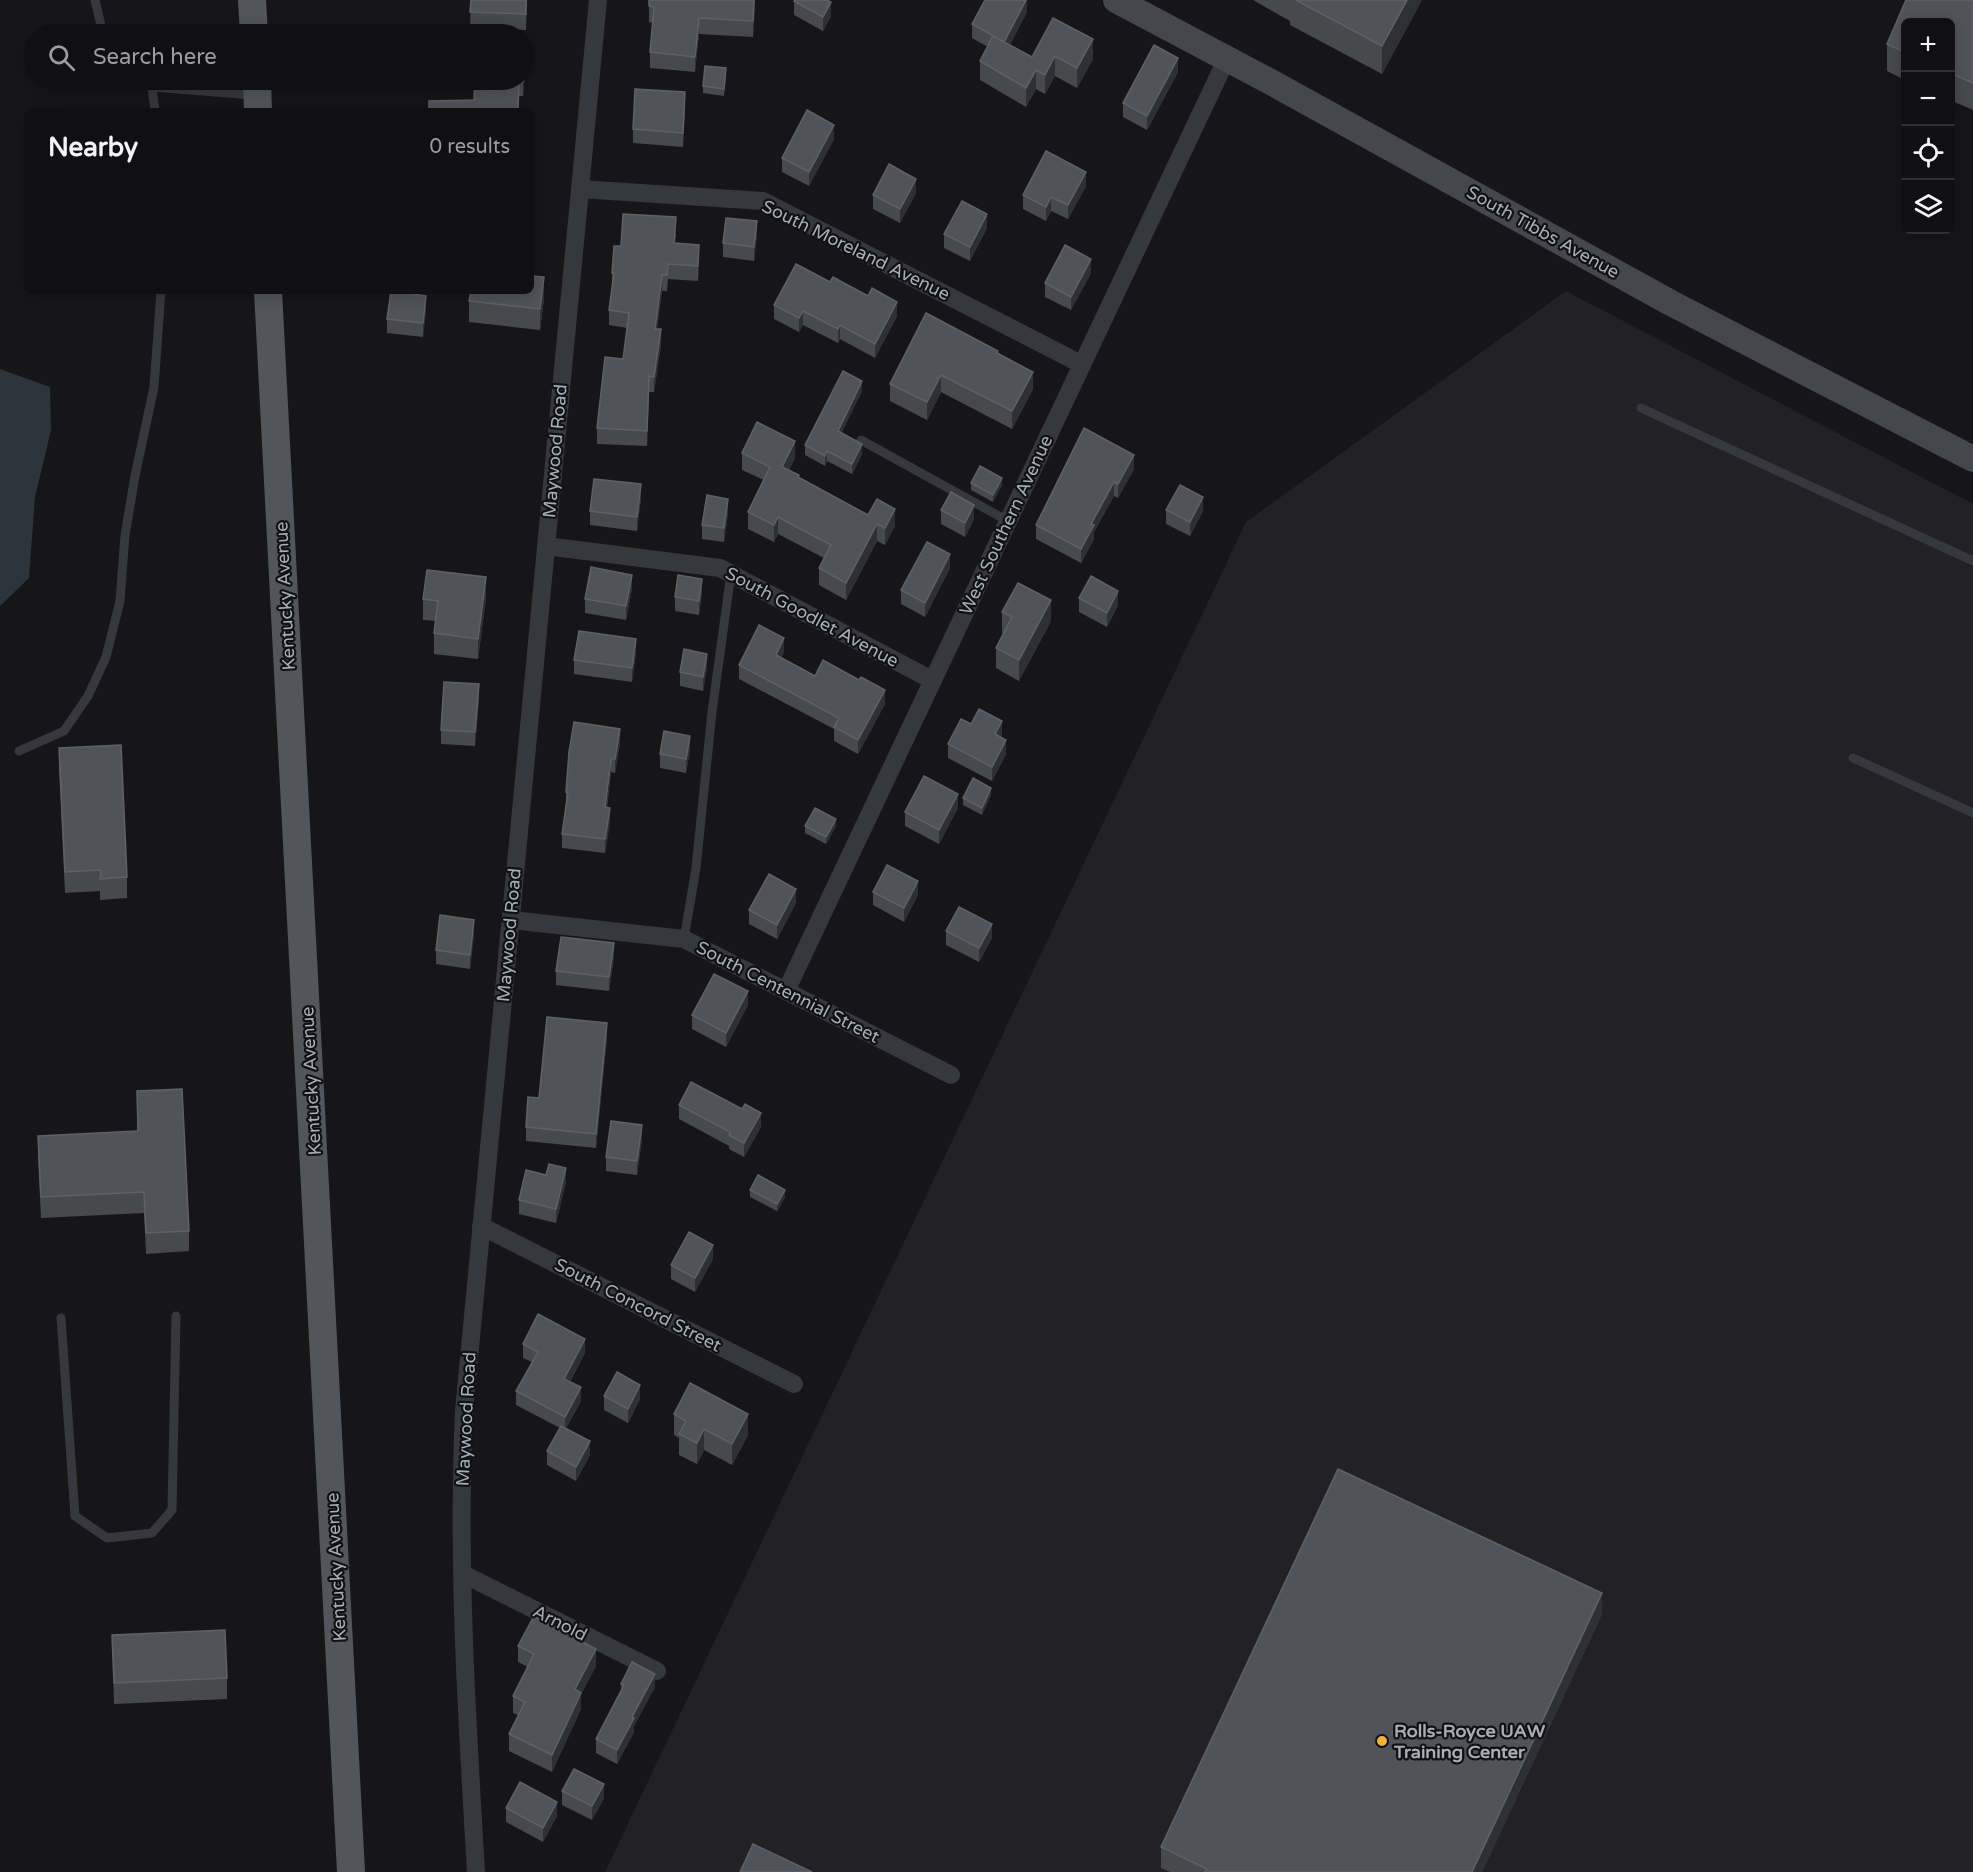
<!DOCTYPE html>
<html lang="en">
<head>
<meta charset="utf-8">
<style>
  body { margin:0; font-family:"Varela Round",sans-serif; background:#19191b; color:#f1f3f6 }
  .controls { position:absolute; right:18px; top:18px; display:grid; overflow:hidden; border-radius:9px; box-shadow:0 3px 15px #0003 }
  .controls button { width:54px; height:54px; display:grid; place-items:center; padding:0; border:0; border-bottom:2px solid #303032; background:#101012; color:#f1f3f6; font:30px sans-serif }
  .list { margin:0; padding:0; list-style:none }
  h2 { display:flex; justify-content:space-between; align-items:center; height:78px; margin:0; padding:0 24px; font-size:26px }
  h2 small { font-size:20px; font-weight:400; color:#9c9d9f }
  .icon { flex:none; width:33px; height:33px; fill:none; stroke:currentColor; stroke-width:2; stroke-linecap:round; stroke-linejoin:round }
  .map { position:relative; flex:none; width:1973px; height:1872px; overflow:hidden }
  .search { position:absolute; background:#101012; box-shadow:0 3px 15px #0003; left:24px; top:24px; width:510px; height:66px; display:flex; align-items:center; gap:15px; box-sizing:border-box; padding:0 21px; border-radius:33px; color:#9c9d9f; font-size:22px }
  .panel { position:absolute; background:#101012; box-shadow:0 3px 15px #0003; left:24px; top:108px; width:510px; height:186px; border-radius:9px }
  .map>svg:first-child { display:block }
  .built { fill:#222225 }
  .water { fill:#2c353c }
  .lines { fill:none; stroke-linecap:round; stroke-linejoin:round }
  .lane { stroke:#37383d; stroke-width:9 }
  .street { stroke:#37383d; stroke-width:18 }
  .secondary { stroke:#45474d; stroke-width:26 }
  .primary { stroke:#53555c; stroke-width:28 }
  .wall { fill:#47494d }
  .shaded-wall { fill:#2f3033 }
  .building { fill:#525359; stroke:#5f6168; stroke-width:1.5 }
  .poi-dot { fill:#f2b134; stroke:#111113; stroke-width:2 }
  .labels { text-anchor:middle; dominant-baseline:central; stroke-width:4.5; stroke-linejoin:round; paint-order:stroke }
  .street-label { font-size:18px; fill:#a8adb8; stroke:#111113 }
  .poi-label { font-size:18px; font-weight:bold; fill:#a8adb8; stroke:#111113; text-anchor:start }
</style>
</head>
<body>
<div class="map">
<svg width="1973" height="1872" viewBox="0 0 1973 1872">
  <rect width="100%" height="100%" fill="#161618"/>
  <polygon class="built" points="1566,291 1973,504 1973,1872 605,1872 1246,522"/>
  <polygon class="water" points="0,369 50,387 51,430 35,497 29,578 0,606"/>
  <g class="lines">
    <g class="lane">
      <polyline points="95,0 103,34"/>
      <polyline points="138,80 152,87 253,95"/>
      <polyline points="152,87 155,111"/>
      <polyline points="1641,408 1973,561"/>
      <polyline points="861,440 1008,521"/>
      <polyline points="19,751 64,731 88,696 106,657 120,601 125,535 135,476 154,387 161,291"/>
      <polyline points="1853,758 1973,813"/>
      <polyline points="684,939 696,868 712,712 731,573"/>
      <polyline points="61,1318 75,1516 107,1538 152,1533 172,1510 176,1316"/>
    </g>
    <g class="street">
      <polyline points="580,189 763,201 1081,364"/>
      <polyline points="546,546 720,568 932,680"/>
      <polyline points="511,920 684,939 951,1075"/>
      <polyline points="786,991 1227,58"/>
      <polyline points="481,1226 794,1384"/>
      <polyline points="463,1574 657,1671"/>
      <path d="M476,1872C467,1719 457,1565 464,1411L598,0"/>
    </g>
    <polyline class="secondary" points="1116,0 1269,81 1671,303 1973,459"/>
    <g class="primary">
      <polyline points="252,0 254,34"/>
      <polyline points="257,80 258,111"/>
      <polyline points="268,291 351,1872"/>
    </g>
  </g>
  <g class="wall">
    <polygon points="471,0 527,0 526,30 470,28"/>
    <polygon points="755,0 753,37 699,34 695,72 650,68 650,52 653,23 649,22 649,6"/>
    <polygon points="1027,0 1027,12 1010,45 1032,57 1053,18 1093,59 1077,88 1055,76 1045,94 1036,89 1026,107 980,80 980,61 988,47 972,38 972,24"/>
    <polygon points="1253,0 1422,0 1382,74 1290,25 1290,21"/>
    <polygon points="1906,0 1973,0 1973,110 1950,100 1950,22 1905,22 1905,80 1887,71 1887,44"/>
    <polygon points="794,1 831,16 823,31 794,15"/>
    <polygon points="525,70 523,96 519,96 518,111 429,111 474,100"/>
    <polygon points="1178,72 1147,130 1123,117 1123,103"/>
    <polygon points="726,75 724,96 703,93 703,86"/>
    <polygon points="685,106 683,147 633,143 633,129"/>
    <polygon points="834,139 809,186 782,172 782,158"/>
    <polygon points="1086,186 1068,219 1051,211 1046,221 1023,209 1023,195"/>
    <polygon points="916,193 900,223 873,209 873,195"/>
    <polygon points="987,228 970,261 944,248 944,234"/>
    <polygon points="676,233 675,243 699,260 698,281 668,279 667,291 662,291 657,329 661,345 654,392 649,392 647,446 597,444 597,428 623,359 627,328 609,325 609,310 612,286 612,273 621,246"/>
    <polygon points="757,235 754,261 723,257 723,243"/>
    <polygon points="1091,273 1071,310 1045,297 1045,283"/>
    <polygon points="830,282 897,316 875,358 840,339 838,343 803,325 799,332 774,319 774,305"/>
    <polygon points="544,298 540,330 469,322 469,301"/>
    <polygon points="426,310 423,337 387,333 387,319"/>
    <polygon points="998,353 1033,389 1012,429 941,392 927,420 890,401 890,384"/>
    <polygon points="862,391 841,433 862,454 852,474 827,461 825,466 805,455 805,445"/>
    <polygon points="742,453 795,458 789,470 799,478 868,515 895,526 885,545 877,541 846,600 819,585 819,568 824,558 778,534 774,542 748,529 748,512 764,480 742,470"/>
    <polygon points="1134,469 1118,498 1114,496 1094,532 1094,539 1081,563 1036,539 1036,525"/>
    <polygon points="971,483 1002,485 993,502 971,490"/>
    <polygon points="641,498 637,531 590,525 590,511"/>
    <polygon points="941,510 974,519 965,537 941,524"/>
    <polygon points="1166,510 1203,511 1190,536 1166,524"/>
    <polygon points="728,513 724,542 702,539 702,525"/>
    <polygon points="950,568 925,617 901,604 901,590"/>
    <polygon points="632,589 626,620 585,613 585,599"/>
    <polygon points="702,593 699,615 675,611 675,597"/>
    <polygon points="486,598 478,659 434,654 434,633 436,621 423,620 423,599"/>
    <polygon points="1079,598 1118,605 1107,627 1079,612"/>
    <polygon points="1002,612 1051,621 1019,681 996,668 996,648 1003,633 1002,633"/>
    <polygon points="784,652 781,658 815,676 885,704 858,754 834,741 834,729 739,679 739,665"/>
    <polygon points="636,653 632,682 574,674 574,660"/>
    <polygon points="707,667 703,691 680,686 680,672"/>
    <polygon points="479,698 475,746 441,744 441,730"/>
    <polygon points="971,724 1002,735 1001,737 1006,754 992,781 948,758 948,744"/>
    <polygon points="620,743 615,773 611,772 607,808 610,822 605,853 562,848 562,834 566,803 566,792"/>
    <polygon points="59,748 127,877 127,898 100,900 100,891 65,893 59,769"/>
    <polygon points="690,750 686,773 660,768 660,754"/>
    <polygon points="991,795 982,815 963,805 963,798"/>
    <polygon points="958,808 939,844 905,826 905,812"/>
    <polygon points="805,826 836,826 826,844 805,833"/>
    <polygon points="873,892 918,895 904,922 873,905"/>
    <polygon points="796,903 777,939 749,924 749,910"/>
    <polygon points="946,931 992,938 979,962 946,945"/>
    <polygon points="474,934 470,969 436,964 436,950"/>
    <polygon points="614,957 609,991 556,985 556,971"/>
    <polygon points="748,1005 726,1047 692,1029 692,1015"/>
    <polygon points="607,1037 596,1148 526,1141 526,1127 539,1098"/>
    <polygon points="137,1091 189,1231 189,1251 146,1254 144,1213 41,1218 38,1157 38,1136 137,1131"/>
    <polygon points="679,1105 761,1127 744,1157 729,1149 729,1146 679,1119"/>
    <polygon points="642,1139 637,1175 606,1171 606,1157"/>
    <polygon points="546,1175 566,1182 556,1223 519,1214 519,1200"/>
    <polygon points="750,1190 785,1197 777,1211 750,1197"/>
    <polygon points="713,1259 695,1292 671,1279 671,1265"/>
    <polygon points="523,1344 585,1353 570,1382 581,1401 566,1428 590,1455 576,1481 547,1465 547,1451 560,1428 516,1405 516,1391 532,1362 523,1358"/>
    <polygon points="604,1396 640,1399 628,1423 604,1410"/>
    <polygon points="674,1414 748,1435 732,1465 704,1450 697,1464 679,1455 679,1438 674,1435"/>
    <polygon points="1602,1614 1482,1872 1170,1872 1161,1868 1161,1847"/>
    <polygon points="112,1635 227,1678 227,1699 114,1704"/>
    <polygon points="518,1646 596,1666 581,1694 581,1709 552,1772 509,1751 509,1734 518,1715 513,1713 513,1696 528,1667 518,1662"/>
    <polygon points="621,1684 655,1687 634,1726 634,1732 617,1764 596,1753 596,1739 621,1692"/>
    <polygon points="562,1791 604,1798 592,1820 562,1805"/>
    <polygon points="506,1808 557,1816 543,1842 506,1822"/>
  </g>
  <g class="shaded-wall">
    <polygon points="754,0 755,9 753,37 753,21"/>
    <polygon points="1026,0 1027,0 1027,12 1004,56 1004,42"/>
    <polygon points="1407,0 1422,0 1382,74 1382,46"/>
    <polygon points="831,2 831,16 823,31 823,17"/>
    <polygon points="699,18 699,34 695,72 695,57"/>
    <polygon points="1093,39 1093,59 1077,88 1077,68"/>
    <polygon points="525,56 525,70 523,96 523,82"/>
    <polygon points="1055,56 1055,76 1045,94 1045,75"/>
    <polygon points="1178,58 1178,72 1147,130 1147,116"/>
    <polygon points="1036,70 1036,89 1026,107 1026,88"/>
    <polygon points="685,92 685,106 683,147 683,133"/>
    <polygon points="834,125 834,139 809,186 809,172"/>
    <polygon points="1086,172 1086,186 1068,219 1068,205"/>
    <polygon points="916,179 916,193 900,223 900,209"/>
    <polygon points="1051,197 1051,211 1046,221 1046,207"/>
    <polygon points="987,214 987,228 970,261 970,247"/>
    <polygon points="757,221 757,235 754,261 754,247"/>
    <polygon points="699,245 699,260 698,281 698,266"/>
    <polygon points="1091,259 1091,273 1071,310 1071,297"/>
    <polygon points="662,275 662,291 655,344 655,329"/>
    <polygon points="544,277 544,298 540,330 540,309"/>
    <polygon points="426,296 426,310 423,337 423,323"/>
    <polygon points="897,302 897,316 875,358 875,344"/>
    <polygon points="803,311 803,325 799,332 799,318"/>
    <polygon points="840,325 840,339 838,343 838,329"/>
    <polygon points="661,329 661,345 654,392 654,377"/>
    <polygon points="1033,372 1033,389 1012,429 1012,411"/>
    <polygon points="941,375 941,392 927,420 927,402"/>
    <polygon points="649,376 649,392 647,446 647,431"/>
    <polygon points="862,381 862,391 838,441 838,431"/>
    <polygon points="795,441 795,458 782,483 782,467"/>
    <polygon points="862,444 862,454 852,474 852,464"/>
    <polygon points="827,451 827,461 825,466 825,456"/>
    <polygon points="1134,455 1134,469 1118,498 1118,484"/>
    <polygon points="1002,478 1002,485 993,502 993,495"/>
    <polygon points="1114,482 1114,496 1094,532 1094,539 1081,563 1081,549 1091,524"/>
    <polygon points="641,484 641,498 637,531 637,517"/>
    <polygon points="1203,497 1203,511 1190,536 1190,522"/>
    <polygon points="728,499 728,513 724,542 724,528"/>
    <polygon points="974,505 974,519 965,537 965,523"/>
    <polygon points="895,509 895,526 885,545 885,528"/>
    <polygon points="778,517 778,534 774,542 774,525"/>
    <polygon points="877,524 877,541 846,600 846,583"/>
    <polygon points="950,554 950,568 925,617 925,603"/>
    <polygon points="632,575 632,589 626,620 626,606"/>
    <polygon points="486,577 486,598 478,659 478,639"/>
    <polygon points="702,579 702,593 699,615 699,601"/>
    <polygon points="1118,591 1118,605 1107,627 1107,613"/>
    <polygon points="1051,600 1051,621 1019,681 1019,660"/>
    <polygon points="784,638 784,652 776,669 776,655"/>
    <polygon points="636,639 636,653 632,682 632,668"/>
    <polygon points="707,654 707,667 703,691 703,677"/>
    <polygon points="479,684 479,698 475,746 475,732"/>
    <polygon points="885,690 885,704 858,754 858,740"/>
    <polygon points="1002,721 1002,735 995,748 995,734"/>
    <polygon points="620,729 620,743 615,773 615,759"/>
    <polygon points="690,736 690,750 686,773 686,759"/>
    <polygon points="1006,740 1006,754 992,781 992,767"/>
    <polygon points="611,759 611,772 605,821 605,807"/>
    <polygon points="991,788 991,795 982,815 982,808"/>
    <polygon points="958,794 958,808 939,844 939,830"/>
    <polygon points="610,808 610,822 605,853 605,839"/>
    <polygon points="836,819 836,826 826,844 826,837"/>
    <polygon points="918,881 918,895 904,922 904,908"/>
    <polygon points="796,889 796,903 777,939 777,925"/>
    <polygon points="474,920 474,934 470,969 470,955"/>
    <polygon points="992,924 992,938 979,962 979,948"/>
    <polygon points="614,943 614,957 609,991 609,977"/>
    <polygon points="748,991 748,1005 726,1047 726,1033"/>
    <polygon points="607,1023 607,1037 596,1148 596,1134"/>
    <polygon points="761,1113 761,1127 744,1157 744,1143"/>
    <polygon points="642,1125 642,1139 637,1175 637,1161"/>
    <polygon points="566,1168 566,1182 556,1223 556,1209"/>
    <polygon points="785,1190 785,1197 777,1211 777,1204"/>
    <polygon points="713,1245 713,1259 695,1292 695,1278"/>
    <polygon points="585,1339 585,1353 564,1393 564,1379"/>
    <polygon points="640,1385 640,1399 628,1423 628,1409"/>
    <polygon points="581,1387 581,1401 565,1431 565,1417"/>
    <polygon points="748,1414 748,1435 732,1465 732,1444"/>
    <polygon points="704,1429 704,1450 697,1464 697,1443"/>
    <polygon points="590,1441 590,1455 576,1481 576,1467"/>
    <polygon points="1602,1593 1602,1614 1482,1872 1472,1872"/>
    <polygon points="596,1649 596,1666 581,1694 581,1709 552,1772 552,1755 575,1689"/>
    <polygon points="655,1674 655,1687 634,1726 634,1732 617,1764 617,1750 632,1717"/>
    <polygon points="604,1784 604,1798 592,1820 592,1806"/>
    <polygon points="557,1802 557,1816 543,1842 543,1828"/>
  </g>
  <g class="building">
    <polygon points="471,0 526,0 526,14 470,12"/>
    <polygon points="649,0 754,0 753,21 699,18 695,57 650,52 654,7 649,6"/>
    <polygon points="795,0 827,0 831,2 823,17 794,1"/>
    <polygon points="985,0 1026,0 1004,42 972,24"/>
    <polygon points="1296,0 1407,0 1382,46"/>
    <polygon points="1906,0 1973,0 1973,83 1950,73 1950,22 1905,22 1905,52 1887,44"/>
    <polygon points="1053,18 1093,39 1077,68 1055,56 1045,75 1036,70 1026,88 980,61 993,36 1032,57"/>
    <polygon points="1154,45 1178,58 1147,116 1123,103"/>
    <polygon points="524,56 525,56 523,82 519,82 518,111 429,111 429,101 474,100 475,80 524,80"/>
    <polygon points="705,66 726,68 724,89 703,86"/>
    <polygon points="635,89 685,92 683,133 633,129"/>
    <polygon points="807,110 834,125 809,172 782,158"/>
    <polygon points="1046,151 1086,172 1068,205 1051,197 1046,207 1023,195"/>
    <polygon points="889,164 916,179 900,209 873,195"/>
    <polygon points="962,201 987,214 970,247 944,234"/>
    <polygon points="623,214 676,217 674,243 699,245 698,266 668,264 667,275 662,275 655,329 661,329 654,377 649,376 647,431 597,428 605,357 623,359 629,313 609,310 614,273 612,273 614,246 621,246"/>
    <polygon points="726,218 757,221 754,247 723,243"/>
    <polygon points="1065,245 1091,259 1071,297 1045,283"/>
    <polygon points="796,264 830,282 833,277 868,296 872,288 897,302 875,344 840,325 838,329 803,311 799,318 774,305"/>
    <polygon points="531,276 544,277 540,309 469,301 471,291 531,291"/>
    <polygon points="391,291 426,296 423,323 387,319"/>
    <polygon points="926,313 998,351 997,353 1033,372 1012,411 941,375 927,402 890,384"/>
    <polygon points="843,371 862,381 838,431 862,444 852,464 827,451 825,456 805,445"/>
    <polygon points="757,422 795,441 782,467 799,475 798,477 868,515 877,499 895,509 885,528 877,524 846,583 819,568 831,545 778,517 774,525 748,512 770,467 742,453"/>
    <polygon points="1084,428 1134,455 1118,484 1114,482 1091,524 1094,525 1081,549 1036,525"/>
    <polygon points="980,466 1002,478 993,495 971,483"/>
    <polygon points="594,479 641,484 637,517 590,511"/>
    <polygon points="1180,485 1203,497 1190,522 1166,510"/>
    <polygon points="951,492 974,505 965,523 941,510"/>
    <polygon points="707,495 728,499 724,528 702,525"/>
    <polygon points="927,542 950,554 925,603 901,590"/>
    <polygon points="591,567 632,575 626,606 585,599"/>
    <polygon points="427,570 486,577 478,639 434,633 438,601 423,599"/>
    <polygon points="678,575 702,579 699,601 675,597"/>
    <polygon points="1091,576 1118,591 1107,613 1079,598"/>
    <polygon points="1018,583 1051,600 1019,660 996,648 1012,617 1002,612"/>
    <polygon points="759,625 784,638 776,655 815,676 823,660 859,680 861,677 885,690 858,740 834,727 839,718 739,665"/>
    <polygon points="579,631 636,639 632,668 574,660"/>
    <polygon points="684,649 707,654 703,677 680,672"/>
    <polygon points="444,682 479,684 475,732 441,730"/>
    <polygon points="979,709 1002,721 995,734 1006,740 992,767 948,744 961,719 971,724"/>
    <polygon points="574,722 620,729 615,759 611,759 605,807 610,808 605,839 562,834 568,792 566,792 569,752"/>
    <polygon points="664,731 690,736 686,759 660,754"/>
    <polygon points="121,745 127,877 100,879 101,870 65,872 59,748"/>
    <polygon points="924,776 958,794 939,830 905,812"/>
    <polygon points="973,778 991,788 982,808 963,798"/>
    <polygon points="815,808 836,819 826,837 805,826"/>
    <polygon points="887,865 918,881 904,908 873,892"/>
    <polygon points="769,874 796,889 777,925 749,910"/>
    <polygon points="959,907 992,924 979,948 946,931"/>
    <polygon points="440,915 474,920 470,955 436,950"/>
    <polygon points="561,937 614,943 609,977 556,971"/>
    <polygon points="714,974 748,991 726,1033 692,1015"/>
    <polygon points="547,1017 607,1023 596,1134 526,1127 528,1097 539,1098"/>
    <polygon points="691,1082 742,1109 745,1104 761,1113 744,1143 729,1135 730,1132 679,1105"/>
    <polygon points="182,1089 189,1231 146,1233 144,1192 41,1197 38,1136 138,1131 137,1091"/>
    <polygon points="611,1121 642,1125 637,1161 606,1157"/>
    <polygon points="549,1164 566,1168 556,1209 519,1200 526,1170 546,1175"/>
    <polygon points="758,1175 785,1190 777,1204 750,1190"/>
    <polygon points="689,1232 713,1245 695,1278 671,1265"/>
    <polygon points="538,1314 585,1339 564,1379 581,1387 565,1417 516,1391 538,1352 523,1344"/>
    <polygon points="617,1372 640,1385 628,1409 604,1396"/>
    <polygon points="690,1383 748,1414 732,1444 704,1429 697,1443 679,1434 686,1421 674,1414"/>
    <polygon points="561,1426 590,1441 576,1467 547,1451"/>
    <polygon points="1338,1469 1602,1593 1472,1872 1205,1872 1207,1869 1161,1847"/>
    <polygon points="534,1616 596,1649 575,1689 581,1693 552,1755 509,1734 525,1702 513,1696 534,1654 518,1646"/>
    <polygon points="225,1630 227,1678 114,1683 112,1635"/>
    <polygon points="632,1662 655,1674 632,1717 634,1718 617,1750 596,1739 624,1685 621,1684"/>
    <polygon points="574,1769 604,1784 592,1806 562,1791"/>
    <polygon points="520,1782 557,1802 543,1828 506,1808"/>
    <polygon points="753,1844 812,1872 740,1872"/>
  </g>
  <circle class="poi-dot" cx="1382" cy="1741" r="6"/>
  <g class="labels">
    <g class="street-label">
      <text transform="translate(1543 232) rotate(29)">South Tibbs Avenue</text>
      <text transform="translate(856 250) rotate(26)">South Moreland Avenue</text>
      <text transform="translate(555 451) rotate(-85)">Maywood Road</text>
      <text transform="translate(1006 525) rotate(-65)">West Southern Avenue</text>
      <text transform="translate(285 596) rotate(-93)">Kentucky Avenue</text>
      <text transform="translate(812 617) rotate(28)">South Goodlet Avenue</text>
      <text transform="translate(509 935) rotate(-85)">Maywood Road</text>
      <text transform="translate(788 992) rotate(27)">South Centennial Street</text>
      <text transform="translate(311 1081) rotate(-93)">Kentucky Avenue</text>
      <text transform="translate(638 1305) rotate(27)">South Concord Street</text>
      <text transform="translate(466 1419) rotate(-87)">Maywood Road</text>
      <text transform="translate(336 1567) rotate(-93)">Kentucky Avenue</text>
      <text transform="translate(560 1623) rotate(27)">Arnold</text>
    </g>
    <g class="poi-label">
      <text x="1394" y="1731">Rolls-Royce UAW<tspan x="1394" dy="21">Training Center</tspan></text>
    </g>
  </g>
</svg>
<div class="controls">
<button>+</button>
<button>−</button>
<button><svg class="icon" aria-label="locate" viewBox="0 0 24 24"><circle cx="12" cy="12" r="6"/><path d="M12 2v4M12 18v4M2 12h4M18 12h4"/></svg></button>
<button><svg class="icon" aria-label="layers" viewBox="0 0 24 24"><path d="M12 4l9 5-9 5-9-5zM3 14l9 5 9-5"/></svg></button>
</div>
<div class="search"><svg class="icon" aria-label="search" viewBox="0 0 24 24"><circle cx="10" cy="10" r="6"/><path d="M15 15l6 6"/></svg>Search here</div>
<section class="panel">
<h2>Nearby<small>0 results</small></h2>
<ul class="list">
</ul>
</section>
</div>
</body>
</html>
